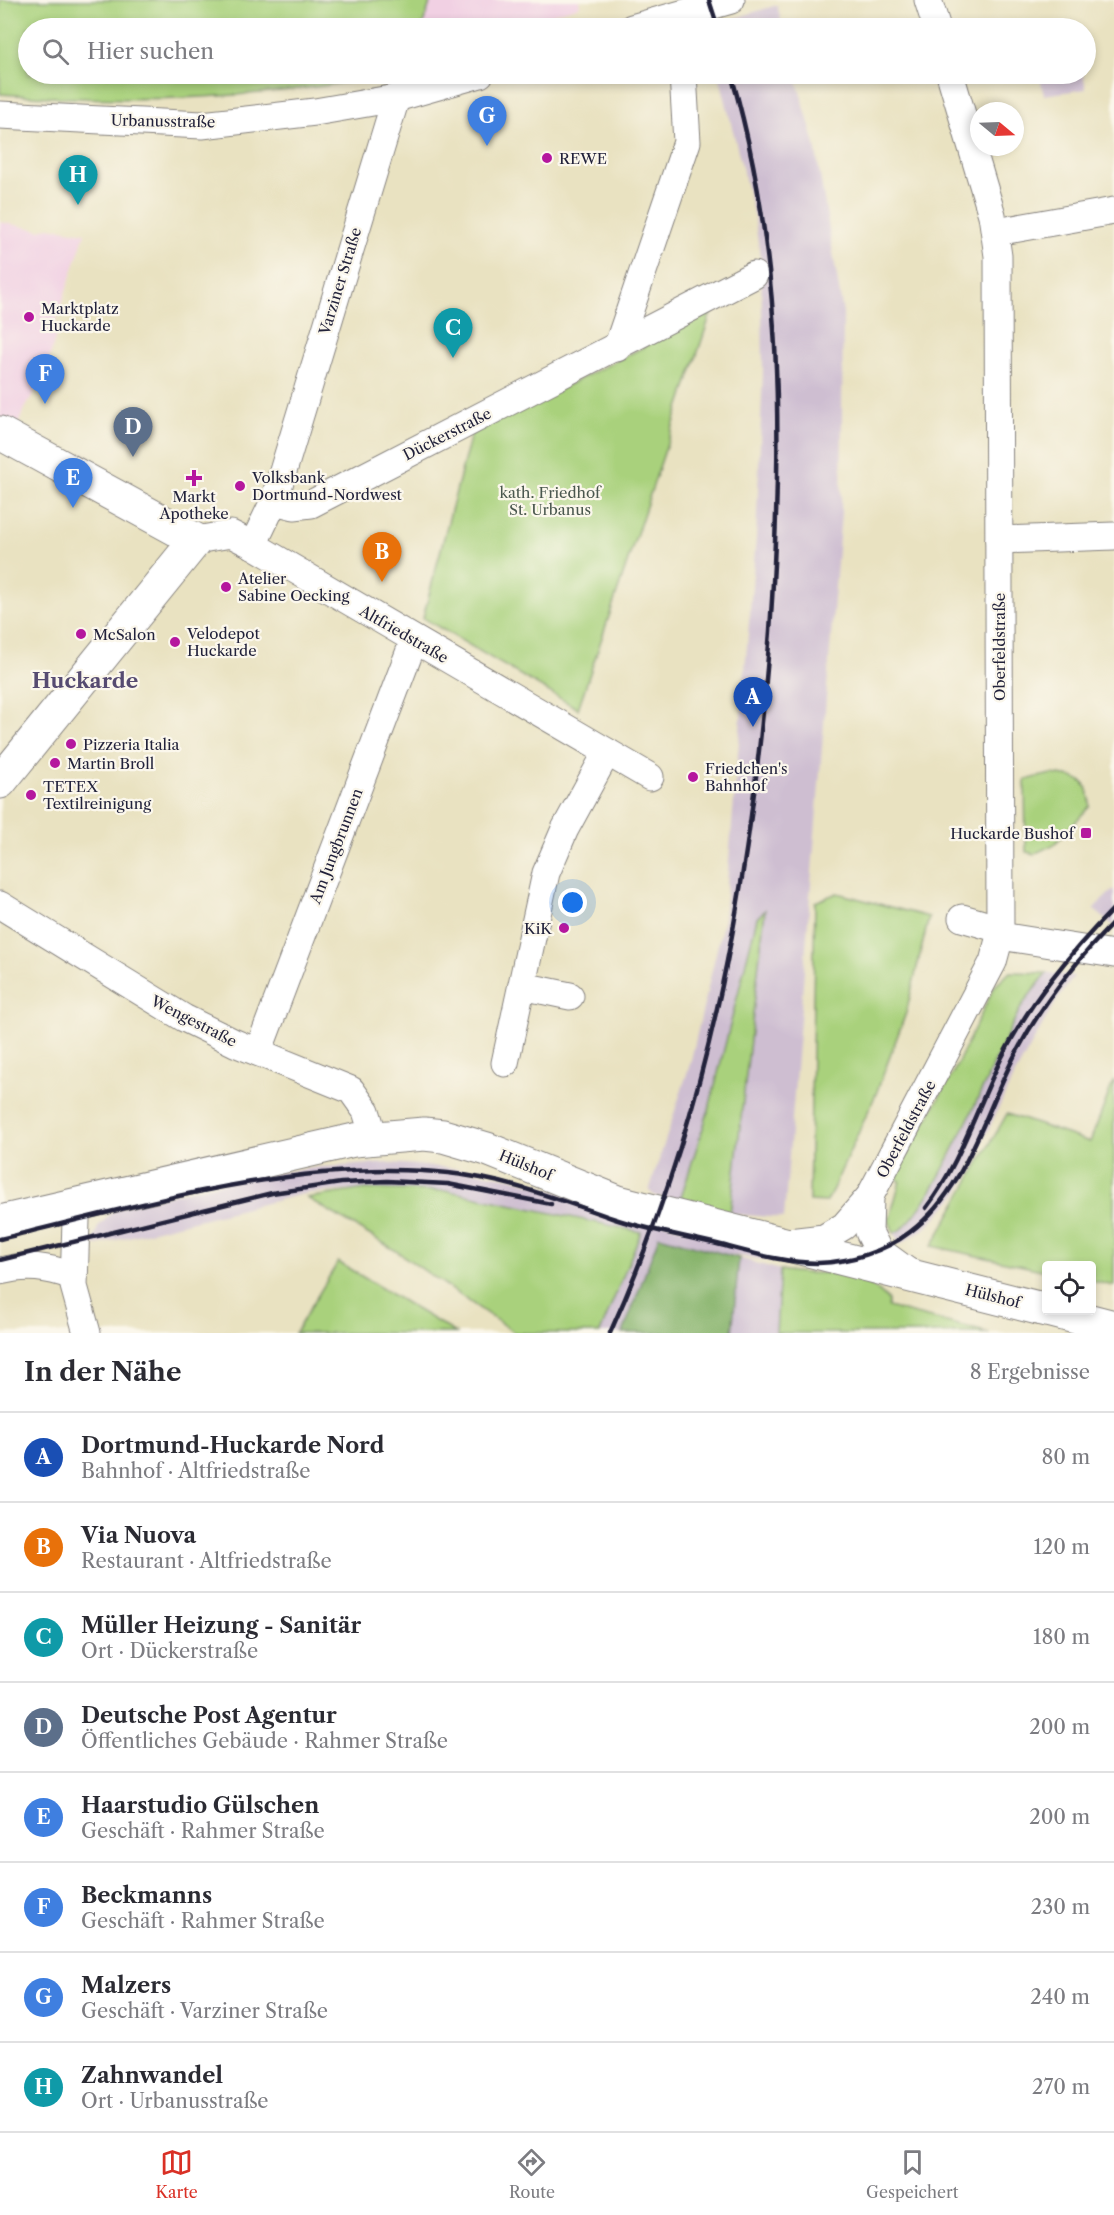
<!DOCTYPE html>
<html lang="de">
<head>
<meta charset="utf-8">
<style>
  body { margin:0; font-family:"Libre Caslon Text",serif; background:#f2f2f3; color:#2b2b33 }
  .controls { position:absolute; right:18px; bottom:18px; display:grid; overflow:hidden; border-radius:6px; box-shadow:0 3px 9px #0003 }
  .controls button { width:54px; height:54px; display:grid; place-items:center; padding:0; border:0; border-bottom:2px solid #e1e1e2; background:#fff; color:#2b2b33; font:30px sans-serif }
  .compass { position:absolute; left:970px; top:102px; width:54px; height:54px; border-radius:50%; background:#fff; box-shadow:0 3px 9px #0003; rotate:109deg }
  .you { position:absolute; left:573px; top:903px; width:21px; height:21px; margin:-15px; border:4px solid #fff; border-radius:50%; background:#1a73e8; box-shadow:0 0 0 9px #1a73e833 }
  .badge { display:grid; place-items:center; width:39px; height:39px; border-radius:50%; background:#d93025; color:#fff; font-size:20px; font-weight:700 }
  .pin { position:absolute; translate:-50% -50px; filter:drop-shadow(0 2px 3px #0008) }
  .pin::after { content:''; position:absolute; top:32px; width:21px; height:18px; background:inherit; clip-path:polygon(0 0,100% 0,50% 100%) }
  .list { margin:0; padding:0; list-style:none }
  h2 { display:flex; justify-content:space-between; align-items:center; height:78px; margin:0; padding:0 24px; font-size:26px }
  h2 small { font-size:20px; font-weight:400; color:#7c7c81 }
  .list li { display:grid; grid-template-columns:39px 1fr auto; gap:18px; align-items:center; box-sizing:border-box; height:90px; padding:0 24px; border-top:2px solid #e1e1e2 }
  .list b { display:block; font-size:22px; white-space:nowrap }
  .list p { margin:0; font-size:20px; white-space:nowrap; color:#7c7c81 }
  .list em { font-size:20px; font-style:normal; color:#7c7c81 }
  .icon { flex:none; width:33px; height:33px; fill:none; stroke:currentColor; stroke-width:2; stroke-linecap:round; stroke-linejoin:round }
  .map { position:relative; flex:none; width:1114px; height:1333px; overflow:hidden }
  .search { position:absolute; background:#fff; box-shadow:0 3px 9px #0003; left:18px; right:18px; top:18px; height:66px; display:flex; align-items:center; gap:15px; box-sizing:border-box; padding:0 21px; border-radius:33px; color:#7c7c81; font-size:22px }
  .sheet { height:798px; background:#fff }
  nav { display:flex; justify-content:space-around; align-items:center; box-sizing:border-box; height:84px; border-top:2px solid #e1e1e2; background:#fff; font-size:16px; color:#7c7c81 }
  nav a { display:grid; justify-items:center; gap:3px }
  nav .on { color:#d93025 }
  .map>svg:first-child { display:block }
  .built { fill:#f1d0e3 }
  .industrial { fill:#cebed1 }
  .green { fill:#a9d17b; stroke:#667a5b; stroke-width:1.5 }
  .forest { fill:#86b36b; stroke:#546a53; stroke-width:1.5 }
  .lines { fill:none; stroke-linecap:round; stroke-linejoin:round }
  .minor-casing { stroke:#86827e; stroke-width:29 }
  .major-casing { stroke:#86827e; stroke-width:35 }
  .minor { stroke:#fff; stroke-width:27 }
  .major { stroke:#fff; stroke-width:33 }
  .rail { stroke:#22223b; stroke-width:4.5 }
  .poi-dot { fill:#b5179e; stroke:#fbf7ec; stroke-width:2 }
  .labels { text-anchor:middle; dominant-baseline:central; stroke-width:4.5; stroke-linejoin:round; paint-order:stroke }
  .street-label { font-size:15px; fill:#22223b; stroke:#fbf7ec }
  .poi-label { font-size:15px; fill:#22223b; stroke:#fbf7ec; text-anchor:start }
  .park-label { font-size:15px; fill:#4a574e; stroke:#fbf7ec }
  .district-label { font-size:21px; font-weight:bold; fill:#564b71; stroke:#fbf7ec }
</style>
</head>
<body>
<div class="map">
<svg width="1114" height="1333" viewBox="0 0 1114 1333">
  <rect width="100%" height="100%" fill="#fbf7ec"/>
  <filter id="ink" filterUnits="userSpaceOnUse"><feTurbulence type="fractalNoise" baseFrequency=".0167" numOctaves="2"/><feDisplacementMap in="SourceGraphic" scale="12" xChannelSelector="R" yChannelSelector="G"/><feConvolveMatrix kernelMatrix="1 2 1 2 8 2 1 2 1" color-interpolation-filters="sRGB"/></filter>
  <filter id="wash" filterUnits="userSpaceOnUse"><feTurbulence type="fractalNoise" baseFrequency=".008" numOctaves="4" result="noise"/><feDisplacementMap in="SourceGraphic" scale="24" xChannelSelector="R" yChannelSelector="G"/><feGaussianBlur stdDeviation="1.35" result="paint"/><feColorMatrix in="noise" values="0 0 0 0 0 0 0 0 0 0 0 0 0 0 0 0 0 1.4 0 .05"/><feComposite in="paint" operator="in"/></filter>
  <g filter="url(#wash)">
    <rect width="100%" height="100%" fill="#e9e2c1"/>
    <g class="built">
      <polygon points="431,0 579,0 580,6 506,28 422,28"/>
      <polygon points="0,222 40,230 49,227 85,233 54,327 58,328 45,374 22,414 16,430 0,421"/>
    </g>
    <g class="industrial">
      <polygon points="777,5 783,28 710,28 710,26"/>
      <polygon points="719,74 795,74 815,145 843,313 841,513 784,1218 730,1214 764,911 757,918 709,1109 679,1203 655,1196 649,1191 690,1064 724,919 756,539 763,370 761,261 754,216"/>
      <polygon points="1039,74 1083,74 1086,89 1044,95"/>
      <polygon points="1114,889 1114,926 1093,909"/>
      <polygon points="1047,973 1074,976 1050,1011 1012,1080 959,1192 927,1227 900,1244 894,1233 912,1219 929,1195 953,1153 977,1095 1023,1004"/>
      <polygon points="391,1163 452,1168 512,1178 817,1268 725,1254 659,1236 623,1333 600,1333 641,1232 449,1191 366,1189 307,1193 92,1246 98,1227 117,1207 247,1177 320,1167"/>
      <polygon points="739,1258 780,1270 776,1333 732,1333"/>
    </g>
    <g class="green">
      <path d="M0,0H431L422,28H28V74H396C266,99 132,104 0,94Z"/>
      <polygon points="711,313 578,709 423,618 471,434"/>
      <path d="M1051,774C1075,777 1090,777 1090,806L1055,844L1034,854L1026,852L1025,780Z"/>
      <polygon points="837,893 929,917 906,1013 876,1094 827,1202 809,1201 815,902"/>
      <polygon points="765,910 730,1214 679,1203 709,1109 757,918"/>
      <path d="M1010,972L1047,973C1039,984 1029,994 1022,1006C997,1048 932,1220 894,1233L889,1221L900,1181L895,1177L955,1069L994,987Z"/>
      <polygon points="1114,1080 1114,1286 1092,1281 1092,1266 1046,1266 1046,1271 932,1246 1007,1114 1090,1142"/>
      <polygon points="365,1189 449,1191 641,1232 600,1333 515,1333 393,1249 307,1198"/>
      <polygon points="338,1262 456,1333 295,1333"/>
      <path d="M780,1270C829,1280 848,1259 888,1300V1307L989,1333H776Z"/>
    </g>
    <polygon class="forest" points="659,1236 739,1258 732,1333 623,1333"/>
  </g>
  <g filter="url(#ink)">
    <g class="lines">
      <g class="minor-casing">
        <g id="minor">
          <polyline points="928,0 937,28"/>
          <polyline points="632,28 731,0"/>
          <polyline points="0,115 202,125 315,112 396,98 480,74"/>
          <polyline points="996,232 1114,211"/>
          <polyline points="617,348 687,142 683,74"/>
          <polyline points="274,501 294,506 311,504 754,275"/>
          <polyline points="196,540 231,534 253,545 650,777"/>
          <polyline points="999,540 1114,536"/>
          <polyline points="253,545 274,501 396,98"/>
          <polyline points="0,905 184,1018 235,1043 351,1090 366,1111 374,1137"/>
          <polyline points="962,918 1000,929"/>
          <polyline points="1000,936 1114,954"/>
          <polyline points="522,986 570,996"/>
          <polyline points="258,1052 414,640"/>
          <polyline points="505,1063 546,873 565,829 607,752"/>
          <polyline points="870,1196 869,1232 878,1250 907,1271"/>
          <polyline points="74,1204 76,1220 74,1286 87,1333"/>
          <polyline points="789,1242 824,1238 844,1226 870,1196 993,962 1000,936 998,256 992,215 950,74"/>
          <path d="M0,1271C27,1264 47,1267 73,1276"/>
        </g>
      </g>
      <g class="major-casing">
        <g id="major">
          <polyline points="0,433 196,540 0,782"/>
          <polyline points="0,1222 354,1140 424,1134 443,1136 487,1149 618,1202 1046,1310"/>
          <polyline points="1048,1310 1114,1327"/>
        </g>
      </g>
      <use href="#minor" class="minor"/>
      <use href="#major" class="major"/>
      <g class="rail">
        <polyline points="709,0 718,28"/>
        <path d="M926,1208C960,1164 977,1107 1002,1057C1031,1000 1070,953 1114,908"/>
        <path d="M0,1239C140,1205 303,1157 448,1173C506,1179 557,1199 612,1218C647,1230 685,1236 721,1245C752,1253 785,1263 818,1263C850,1262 884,1252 910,1232C967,1190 984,1113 1016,1053C1042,1003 1075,962 1114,922"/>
        <polyline points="0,1260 272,1193 341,1183 387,1181 448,1184 551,1204"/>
        <path d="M610,1333C711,1110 752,874 770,631C783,444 784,256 731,74"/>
      </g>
    </g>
  </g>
  <g class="poi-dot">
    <circle cx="547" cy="158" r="6"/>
    <circle cx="29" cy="317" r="6"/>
    <path d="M191 469h6v6h6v6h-6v6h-6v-6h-6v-6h6z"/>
    <circle cx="240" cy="486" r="6"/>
    <circle cx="226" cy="587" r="6"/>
    <circle cx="81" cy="634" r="6"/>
    <circle cx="175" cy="642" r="6"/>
    <circle cx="71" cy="744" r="6"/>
    <circle cx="55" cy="763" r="6"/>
    <circle cx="693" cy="777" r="6"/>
    <circle cx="31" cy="795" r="6"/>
    <rect x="1080" y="827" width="12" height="12" rx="3"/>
    <circle cx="564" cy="928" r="6"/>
  </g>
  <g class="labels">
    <g class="street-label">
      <text transform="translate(163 121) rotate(1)">Urbanusstraße</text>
      <text transform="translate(340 281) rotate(-73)">Varziner Straße</text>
      <text transform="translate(447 434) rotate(-27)">Dückerstraße</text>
      <text transform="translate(404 634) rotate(30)">Altfriedstraße</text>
      <text transform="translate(999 647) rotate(-90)">Oberfeldstraße</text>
      <text transform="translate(336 846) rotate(-69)">Am Jungbrunnen</text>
      <text transform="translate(194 1021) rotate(27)">Wengestraße</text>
      <text transform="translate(906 1129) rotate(-62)">Oberfeldstraße</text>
      <text transform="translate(526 1165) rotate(22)">Hülshof</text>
      <text transform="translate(993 1296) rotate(14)">Hülshof</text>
    </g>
    <g class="poi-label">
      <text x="559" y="158">REWE</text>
      <text x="41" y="308">Marktplatz<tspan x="41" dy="17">Huckarde</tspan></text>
      <text x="252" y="477">Volksbank<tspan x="252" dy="17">Dortmund-Nordwest</tspan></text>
      <text x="194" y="496" text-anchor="middle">Markt<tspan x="194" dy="17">Apotheke</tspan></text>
      <text x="238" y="578">Atelier<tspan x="238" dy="17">Sabine Oecking</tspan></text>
      <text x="187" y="633">Velodepot<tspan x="187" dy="17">Huckarde</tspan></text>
      <text x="93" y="634">McSalon</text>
      <text x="83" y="744">Pizzeria Italia</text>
      <text x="67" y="763">Martin Broll</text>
      <text x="705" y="768">Friedchen's<tspan x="705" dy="17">Bahnhof</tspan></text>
      <text x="43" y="786">TETEX<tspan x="43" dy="17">Textilreinigung</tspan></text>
      <text x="1074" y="833" text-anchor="end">Huckarde Bushof</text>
      <text x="552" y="928" text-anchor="end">KiK</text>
    </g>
    <g class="park-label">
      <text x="550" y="492">kath. Friedhof<tspan x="550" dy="17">St. Urbanus</tspan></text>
    </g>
    <g class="district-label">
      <text x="85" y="680">Huckarde</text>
    </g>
  </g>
</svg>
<div class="controls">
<button><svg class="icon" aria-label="locate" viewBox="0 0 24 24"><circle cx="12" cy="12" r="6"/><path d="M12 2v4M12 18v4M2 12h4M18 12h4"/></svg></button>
</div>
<svg class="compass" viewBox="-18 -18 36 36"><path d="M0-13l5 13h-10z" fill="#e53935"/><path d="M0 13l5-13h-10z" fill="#7c7c81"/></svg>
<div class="you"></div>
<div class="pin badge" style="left:753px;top:727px;background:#1a4fb4">A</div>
<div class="pin badge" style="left:382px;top:582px;background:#e8710a">B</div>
<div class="pin badge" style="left:453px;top:358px;background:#0f9aa8">C</div>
<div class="pin badge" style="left:133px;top:457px;background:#5c6f8a">D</div>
<div class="pin badge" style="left:73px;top:508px;background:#3f7fe0">E</div>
<div class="pin badge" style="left:45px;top:404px;background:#3f7fe0">F</div>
<div class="pin badge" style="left:487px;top:146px;background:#3f7fe0">G</div>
<div class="pin badge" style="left:78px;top:205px;background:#0f9aa8">H</div>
<div class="search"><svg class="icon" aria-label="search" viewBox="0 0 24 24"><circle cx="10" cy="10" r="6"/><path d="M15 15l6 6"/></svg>Hier suchen</div>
</div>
<section class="sheet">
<h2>In der Nähe<small>8 Ergebnisse</small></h2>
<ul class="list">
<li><span class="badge" style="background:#1a4fb4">A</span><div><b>Dortmund-Huckarde Nord</b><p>Bahnhof · Altfriedstraße</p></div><em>80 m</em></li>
<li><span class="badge" style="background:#e8710a">B</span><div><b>Via Nuova</b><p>Restaurant · Altfriedstraße</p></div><em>120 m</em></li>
<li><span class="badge" style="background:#0f9aa8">C</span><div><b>Müller Heizung - Sanitär</b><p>Ort · Dückerstraße</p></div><em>180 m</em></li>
<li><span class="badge" style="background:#5c6f8a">D</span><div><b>Deutsche Post Agentur</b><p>Öffentliches Gebäude · Rahmer Straße</p></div><em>200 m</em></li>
<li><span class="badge" style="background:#3f7fe0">E</span><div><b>Haarstudio Gülschen</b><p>Geschäft · Rahmer Straße</p></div><em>200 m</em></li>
<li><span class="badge" style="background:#3f7fe0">F</span><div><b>Beckmanns</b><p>Geschäft · Rahmer Straße</p></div><em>230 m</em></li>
<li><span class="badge" style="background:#3f7fe0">G</span><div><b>Malzers</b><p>Geschäft · Varziner Straße</p></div><em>240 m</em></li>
<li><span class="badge" style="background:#0f9aa8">H</span><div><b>Zahnwandel</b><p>Ort · Urbanusstraße</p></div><em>270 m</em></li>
</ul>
</section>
<nav>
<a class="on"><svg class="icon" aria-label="map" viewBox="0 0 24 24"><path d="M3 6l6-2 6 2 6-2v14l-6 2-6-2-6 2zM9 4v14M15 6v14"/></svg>Karte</a>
<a><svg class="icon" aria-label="directions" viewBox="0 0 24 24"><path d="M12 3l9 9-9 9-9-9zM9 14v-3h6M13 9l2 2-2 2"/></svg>Route</a>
<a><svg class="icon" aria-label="saved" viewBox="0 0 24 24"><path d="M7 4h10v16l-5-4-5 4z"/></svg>Gespeichert</a>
</nav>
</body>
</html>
